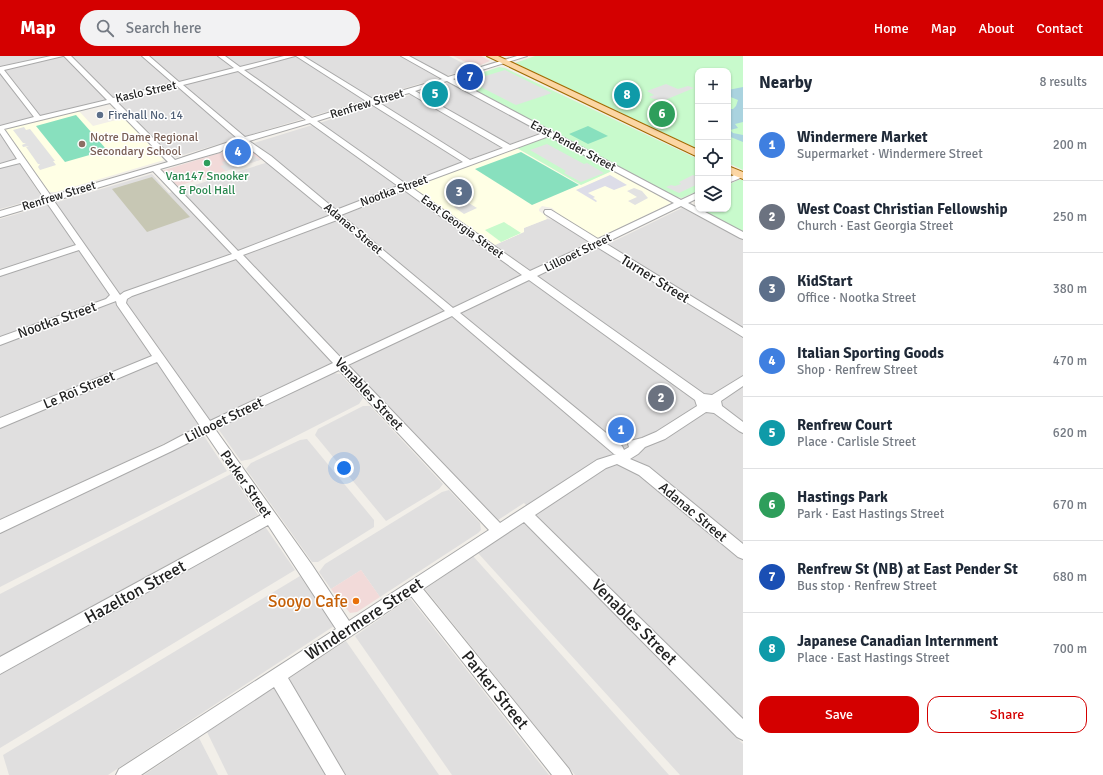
<!DOCTYPE html>
<html lang="en">
<head>
<meta charset="utf-8">
<style>
  body { margin:0; font-family:Signika,sans-serif; background:#f2f2f3; color:#1f2937 }
  .controls { position:absolute; right:12px; top:12px; display:grid; overflow:hidden; border-radius:8px; box-shadow:0 1px 3px #0004 }
  .controls button { width:36px; height:36px; display:grid; place-items:center; padding:0; border:0; border-bottom:1px solid #e0e1e3; background:#fff; color:#1f2937; font:20px sans-serif }
  .you { position:absolute; left:344px; top:412px; width:14px; height:14px; margin:-10px; border:3px solid #fff; border-radius:50%; background:#1a73e8; box-shadow:0 0 0 6px #1a73e833 }
  .badge { display:grid; place-items:center; width:26px; height:26px; border-radius:50%; background:#d40000; color:#fff; font-size:13px; font-weight:700 }
  .pin { position:absolute; translate:-50% -50%; border:2px solid #fff; box-shadow:0 1px 4px #0006 }
  .list { margin:0; padding:0; list-style:none }
  h2 { display:flex; justify-content:space-between; align-items:center; height:52px; margin:0; padding:0 16px; font-size:17px }
  h2 small { font-size:13px; font-weight:400; color:#747a83 }
  .list li { display:grid; grid-template-columns:26px 1fr auto; gap:12px; align-items:center; box-sizing:border-box; height:72px; padding:0 16px; border-top:1px solid #e0e1e3 }
  .list b { display:block; font-size:15px; white-space:nowrap }
  .list p { margin:0; font-size:13px; white-space:nowrap; color:#747a83 }
  .list em { font-size:13px; font-style:normal; color:#747a83 }
  .actions { display:flex; gap:8px; padding:12px 16px }
  .actions a { flex:1; padding:9px 0; border:1px solid #d40000; border-radius:12px; text-align:center; font-size:14px; color:#d40000 }
  .actions .main { background:#d40000; color:#fff }
  .icon { flex:none; width:22px; height:22px; fill:none; stroke:currentColor; stroke-width:2; stroke-linecap:round; stroke-linejoin:round }
  .map { position:relative; flex:none; width:743px; height:719px; overflow:hidden }
  header { display:flex; align-items:center; gap:24px; box-sizing:border-box; height:56px; padding:0 20px; background:#d40000; color:#fff }
  header strong { font-size:19px }
  nav { display:flex; gap:22px; margin-inline-start:auto; font-size:14px }
  .search { width:280px; height:36px; background:#f2f2f3; display:flex; align-items:center; gap:10px; box-sizing:border-box; padding:0 14px; border-radius:22px; color:#747a83; font-size:15px }
  main { display:flex }
  aside { flex:1; background:#fff }
  .map>svg:first-child { display:block }
  .residential { fill:#e0dfdf }
  .commercial { fill:#f2dad9 }
  .education { fill:#ffffe5 }
  .construction { fill:#c7c7b4 }
  .park { fill:#c8facc }
  .pitch { fill:#88e0be }
  .parking { fill:#e2e2e2 }
  .plaza { fill:#dddde8 }
  .water { fill:#aad3df }
  .lines { fill:none; stroke-linecap:round; stroke-linejoin:round }
  .minor-casing { stroke:#a9a9a9; stroke-width:2 }
  .major-casing { stroke:#a06b00; stroke-width:2 }
  .minor { fill:#fff; fill-rule:evenodd }
  .major { fill:#fcd6a4; fill-rule:evenodd }
  .service-dot { fill:#5c6f8a; stroke:#fff; stroke-width:1.5 }
  .education-dot { fill:#8d6e63; stroke:#fff; stroke-width:1.5 }
  .leisure-dot { fill:#2e9e5b; stroke:#fff; stroke-width:1.5 }
  .food-dot { fill:#e8710a; stroke:#fff; stroke-width:1.5 }
  .labels { text-anchor:middle; dominant-baseline:central; stroke-width:3; stroke-linejoin:round; paint-order:stroke }
  .far-street-label { font-size:12px; fill:#222; stroke:#fff }
  .far-service-label { font-size:12px; fill:#4e5e75; stroke:#fff; text-anchor:start }
  .far-education-label { font-size:12px; fill:#785e54; stroke:#fff; text-anchor:start }
  .far-leisure-label { font-size:12px; fill:#27864d; stroke:#fff }
  .street-label { font-size:14px; fill:#222; stroke:#fff }
  .near-street-label { font-size:17px; fill:#222; stroke:#fff }
  .near-food-label { font-size:17px; fill:#c56008; stroke:#fff; text-anchor:end }
</style>
</head>
<body>
<header>
<strong>Map</strong>
<div class="search"><svg class="icon" aria-label="search" viewBox="0 0 24 24"><circle cx="10" cy="10" r="6"/><path d="M15 15l6 6"/></svg>Search here</div>
<nav><a>Home</a><a>Map</a><a>About</a><a>Contact</a></nav>
</header>
<main>
<div class="map">
<svg width="743" height="719" viewBox="0 0 743 719">
  <rect width="100%" height="100%" fill="#f2efe9"/>
  <g class="residential">
    <polygon points="0,0 449,0 472,12 176,101 172,99 114,42 0,70"/>
    <polygon points="449,27 542,76 511,88 500,90 500,92 397,130 519,217 527,212 495,189 524,176 524,172 547,163 555,164 600,192 682,152 743,184 743,663 524,447 498,464 343,303 0,465 0,163 152,118 169,137 275,104 254,87"/>
    <polygon points="0,78 41,140 39,142 0,153"/>
    <polygon points="333,317 340,318 363,342 359,348 251,403 241,405 219,374 223,369"/>
    <polygon points="363,350 370,350 443,428 439,433 386,465 315,379 318,373"/>
    <polygon points="204,380 227,415 0,531 0,476"/>
    <polygon points="307,383 374,464 374,471 318,506 312,506 246,413 251,407 300,384"/>
    <polygon points="231,418 258,459 0,601 0,538"/>
    <polygon points="449,434 480,467 481,474 478,477 380,541 361,514 331,533 319,516 325,508 442,436"/>
    <polygon points="524,467 743,688 743,719 680,719 478,497"/>
    <polygon points="264,469 295,514 0,692 0,616"/>
    <polygon points="473,500 669,719 575,719 425,533"/>
    <polygon points="300,520 334,570 108,719 9,719 3,699"/>
    <polygon points="410,542 549,719 452,719 355,580"/>
    <polygon points="346,585 439,719 346,719 288,623"/>
    <polygon points="275,631 326,719 228,719 207,676"/>
    <polygon points="199,682 218,719 144,719"/>
  </g>
  <g class="commercial">
    <polygon points="453,0 481,0 490,5 476,11"/>
    <polygon points="246,89 263,103 178,130 161,115"/>
    <polygon points="361,514 380,541 357,556 350,557 331,533"/>
  </g>
  <g class="education">
    <polygon points="78,54 93,70 124,62 164,104 56,136 49,136 5,73"/>
    <polygon points="517,92 580,129 614,114 671,147 598,182 589,178 557,157 552,152 542,150 539,153 539,155 545,159 547,163 524,172 524,176 495,189 415,133 416,130"/>
  </g>
  <polygon class="construction" points="152,121 190,161 147,176 112,133"/>
  <g class="park">
    <polygon points="535,0 743,0 743,114 728,107 728,15 698,15 698,93 515,7"/>
    <polygon points="499,11 505,12 698,103 698,135 682,142 676,141 457,25"/>
    <polygon points="546,81 553,82 614,114 581,129 517,92"/>
    <polygon points="738,124 743,124 743,176 699,153 728,153 728,129"/>
    <polygon points="504,166 521,177 501,186 485,174"/>
  </g>
  <g class="pitch">
    <polygon points="76,59 107,94 65,106 36,70"/>
    <polygon points="588,70 608,80 588,88 569,78"/>
    <polygon points="521,96 579,129 532,149 475,113"/>
  </g>
  <g class="parking">
    <polygon points="505,14 552,37 516,49 469,25"/>
    <polygon points="666,28 678,33 688,30 694,32 665,44 654,43 649,41 654,39 647,35"/>
    <polygon points="24,71 26,74 30,73 55,105 53,105 56,109 40,114 38,111 40,108 38,108 26,91 29,90 23,91 22,89 26,87 23,87 13,74"/>
    <polygon points="547,88 584,108 587,107 604,117 581,126 564,117 566,115 530,94"/>
    <polygon points="249,98 252,98 260,104 226,115 220,110 224,109 222,106"/>
    <polygon points="693,119 697,121 695,123 698,124 698,128 679,137 666,131 671,129 675,130 681,128 679,126"/>
    <polygon points="634,132 642,135 648,142 635,149 628,145 637,141 627,135"/>
    <polygon points="467,146 477,152 464,158 454,151"/>
  </g>
  <polygon class="plaza" points="610,119 627,129 614,134 605,130 588,137 595,141 593,142 597,145 596,146 576,134"/>
  <polygon class="water" points="743,31 743,66 735,68 738,72 730,74 733,77 743,79 743,86 728,80 728,53 733,53 736,50 738,44 728,40 728,34"/>
  <g class="lines">
    <g class="minor-casing">
      <g id="minor">
        <path d="M51,0H63L4,14L40,60L107,44L64,0H71L113,42L173,27L142,0H149L179,26L234,12L218,0H225L240,11L284,0H295L244,14L312,62L366,45L296,0H303L373,43L442,23L401,0H409L448,21L517,0H527L453,23L681,144L698,136V142L688,147L743,176V183L740,182L681,150L605,187L743,272V281L597,191L537,220L704,338L712,339L743,320V330L721,345L722,350L743,366V377L739,375L714,357L706,356L665,383L645,391L638,398L630,403L649,411L743,488V503L738,501L639,419L617,408L606,412L535,459L743,663V684L737,681L524,466L423,533L569,713L572,719H552L411,540L288,622L345,719H326L274,631L141,719H116L119,713L336,573L268,469L0,618V601L261,459L206,378L172,395L0,477V464L164,389L200,370L157,306L0,372V362L152,300L117,249L116,245L0,289V281L106,243L110,239L79,194L0,220V214L76,189L47,147L0,161V155L44,142L20,107L0,112V108L17,103L0,77V70L34,61L0,17V11ZM238,15L306,64L245,81L183,29ZM447,25L543,77L510,89L415,35ZM177,30L238,83L175,104L116,45ZM409,37L503,92L470,104L378,46ZM110,47L168,106L51,140L4,73ZM371,48L463,106L406,128L317,65ZM310,67L398,130L336,154L271,100L249,85ZM549,80L674,147L598,183L551,154H545L544,156L545,158L591,187L530,215L411,131ZM243,87L331,159L238,195L160,113L220,96L226,92ZM153,115L232,198L124,236L120,239L54,145ZM404,134L522,219L453,252L341,159ZM337,164L445,255L342,303L243,199ZM236,203L333,307L210,365L126,247L127,243L132,240ZM529,224L695,344L697,350L656,376L642,382L630,385L628,388L629,391L624,394L622,390L460,257ZM452,260L614,398H616L597,404L500,467L348,309ZM339,314L489,474L349,565L312,509L215,373Z"/>
        <polygon points="738,117 743,117 743,121 728,127 728,122"/>
      </g>
    </g>
    <g class="major-casing">
      <g id="major">
        <polygon points="487,0 498,0 698,94 698,101"/>
        <polygon points="728,110 743,116 743,123 728,117"/>
      </g>
    </g>
    <use href="#minor" class="minor"/>
    <use href="#major" class="major"/>
  </g>
  <circle class="service-dot" cx="100" cy="59" r="4"/>
  <circle class="education-dot" cx="82" cy="88" r="4"/>
  <circle class="leisure-dot" cx="207" cy="107" r="4"/>
  <circle class="food-dot" cx="356" cy="545" r="4"/>
  <g class="labels">
    <g class="far-street-label">
      <text transform="translate(146 36) rotate(-13)">Kaslo Street</text>
      <text transform="translate(367 48) rotate(-17)">Renfrew Street</text>
      <text transform="translate(573 90) rotate(28)">East Pender Street</text>
      <text transform="translate(394 135) rotate(-20)">Nootka Street</text>
      <text transform="translate(59 140) rotate(-17)">Renfrew Street</text>
      <text transform="translate(462 171) rotate(36)">East Georgia Street</text>
      <text transform="translate(353 173) rotate(40)">Adanac Street</text>
      <text transform="translate(578 197) rotate(-26)">Lillooet Street</text>
    </g>
    <g class="far-service-label">
      <text x="108" y="59">Firehall No. 14</text>
    </g>
    <g class="far-education-label">
      <text x="90" y="81">Notre Dame Regional<tspan x="90" dy="14">Secondary School</tspan></text>
    </g>
    <g class="far-leisure-label">
      <text x="207" y="120">Van147 Snooker<tspan x="207" dy="14">&amp; Pool Hall</tspan></text>
    </g>
    <g class="street-label">
      <text transform="translate(655 223) rotate(32)">Turner Street</text>
      <text transform="translate(57 264) rotate(-20)">Nootka Street</text>
      <text transform="translate(79 334) rotate(-23)">Le Roi Street</text>
      <text transform="translate(369 338) rotate(47)">Venables Street</text>
      <text transform="translate(224 364) rotate(-26)">Lillooet Street</text>
      <text transform="translate(246 428) rotate(55)">Parker Street</text>
      <text transform="translate(693 456) rotate(40)">Adanac Street</text>
    </g>
    <g class="near-street-label">
      <text transform="translate(135 536) rotate(-29)">Hazelton Street</text>
      <text transform="translate(364 563) rotate(-33)">Windermere Street</text>
      <text transform="translate(634 566) rotate(45)">Venables Street</text>
      <text transform="translate(495 634) rotate(51)">Parker Street</text>
    </g>
    <g class="near-food-label">
      <text x="348" y="545">Sooyo Cafe</text>
    </g>
  </g>
</svg>
<div class="controls">
<button>+</button>
<button>−</button>
<button><svg class="icon" aria-label="locate" viewBox="0 0 24 24"><circle cx="12" cy="12" r="6"/><path d="M12 2v4M12 18v4M2 12h4M18 12h4"/></svg></button>
<button><svg class="icon" aria-label="layers" viewBox="0 0 24 24"><path d="M12 4l9 5-9 5-9-5zM3 14l9 5 9-5"/></svg></button>
</div>
<div class="you"></div>
<div class="pin badge" style="left:621px;top:374px;background:#3f7fe0">1</div>
<div class="pin badge" style="left:661px;top:342px;background:#6b7280">2</div>
<div class="pin badge" style="left:459px;top:136px;background:#5c6f8a">3</div>
<div class="pin badge" style="left:238px;top:96px;background:#3f7fe0">4</div>
<div class="pin badge" style="left:435px;top:38px;background:#0f9aa8">5</div>
<div class="pin badge" style="left:662px;top:58px;background:#2e9e5b">6</div>
<div class="pin badge" style="left:470px;top:21px;background:#1a4fb4">7</div>
<div class="pin badge" style="left:627px;top:39px;background:#0f9aa8">8</div>
</div>
<aside>
<h2>Nearby<small>8 results</small></h2>
<ul class="list">
<li><span class="badge" style="background:#3f7fe0">1</span><div><b>Windermere Market</b><p>Supermarket · Windermere Street</p></div><em>200 m</em></li>
<li><span class="badge" style="background:#6b7280">2</span><div><b>West Coast Christian Fellowship</b><p>Church · East Georgia Street</p></div><em>250 m</em></li>
<li><span class="badge" style="background:#5c6f8a">3</span><div><b>KidStart</b><p>Office · Nootka Street</p></div><em>380 m</em></li>
<li><span class="badge" style="background:#3f7fe0">4</span><div><b>Italian Sporting Goods</b><p>Shop · Renfrew Street</p></div><em>470 m</em></li>
<li><span class="badge" style="background:#0f9aa8">5</span><div><b>Renfrew Court</b><p>Place · Carlisle Street</p></div><em>620 m</em></li>
<li><span class="badge" style="background:#2e9e5b">6</span><div><b>Hastings Park</b><p>Park · East Hastings Street</p></div><em>670 m</em></li>
<li><span class="badge" style="background:#1a4fb4">7</span><div><b>Renfrew St (NB) at East Pender St</b><p>Bus stop · Renfrew Street</p></div><em>680 m</em></li>
<li><span class="badge" style="background:#0f9aa8">8</span><div><b>Japanese Canadian Internment</b><p>Place · East Hastings Street</p></div><em>700 m</em></li>
</ul>
<div class="actions"><a class="main">Save</a><a>Share</a></div>
</aside>
</main>
</body>
</html>
